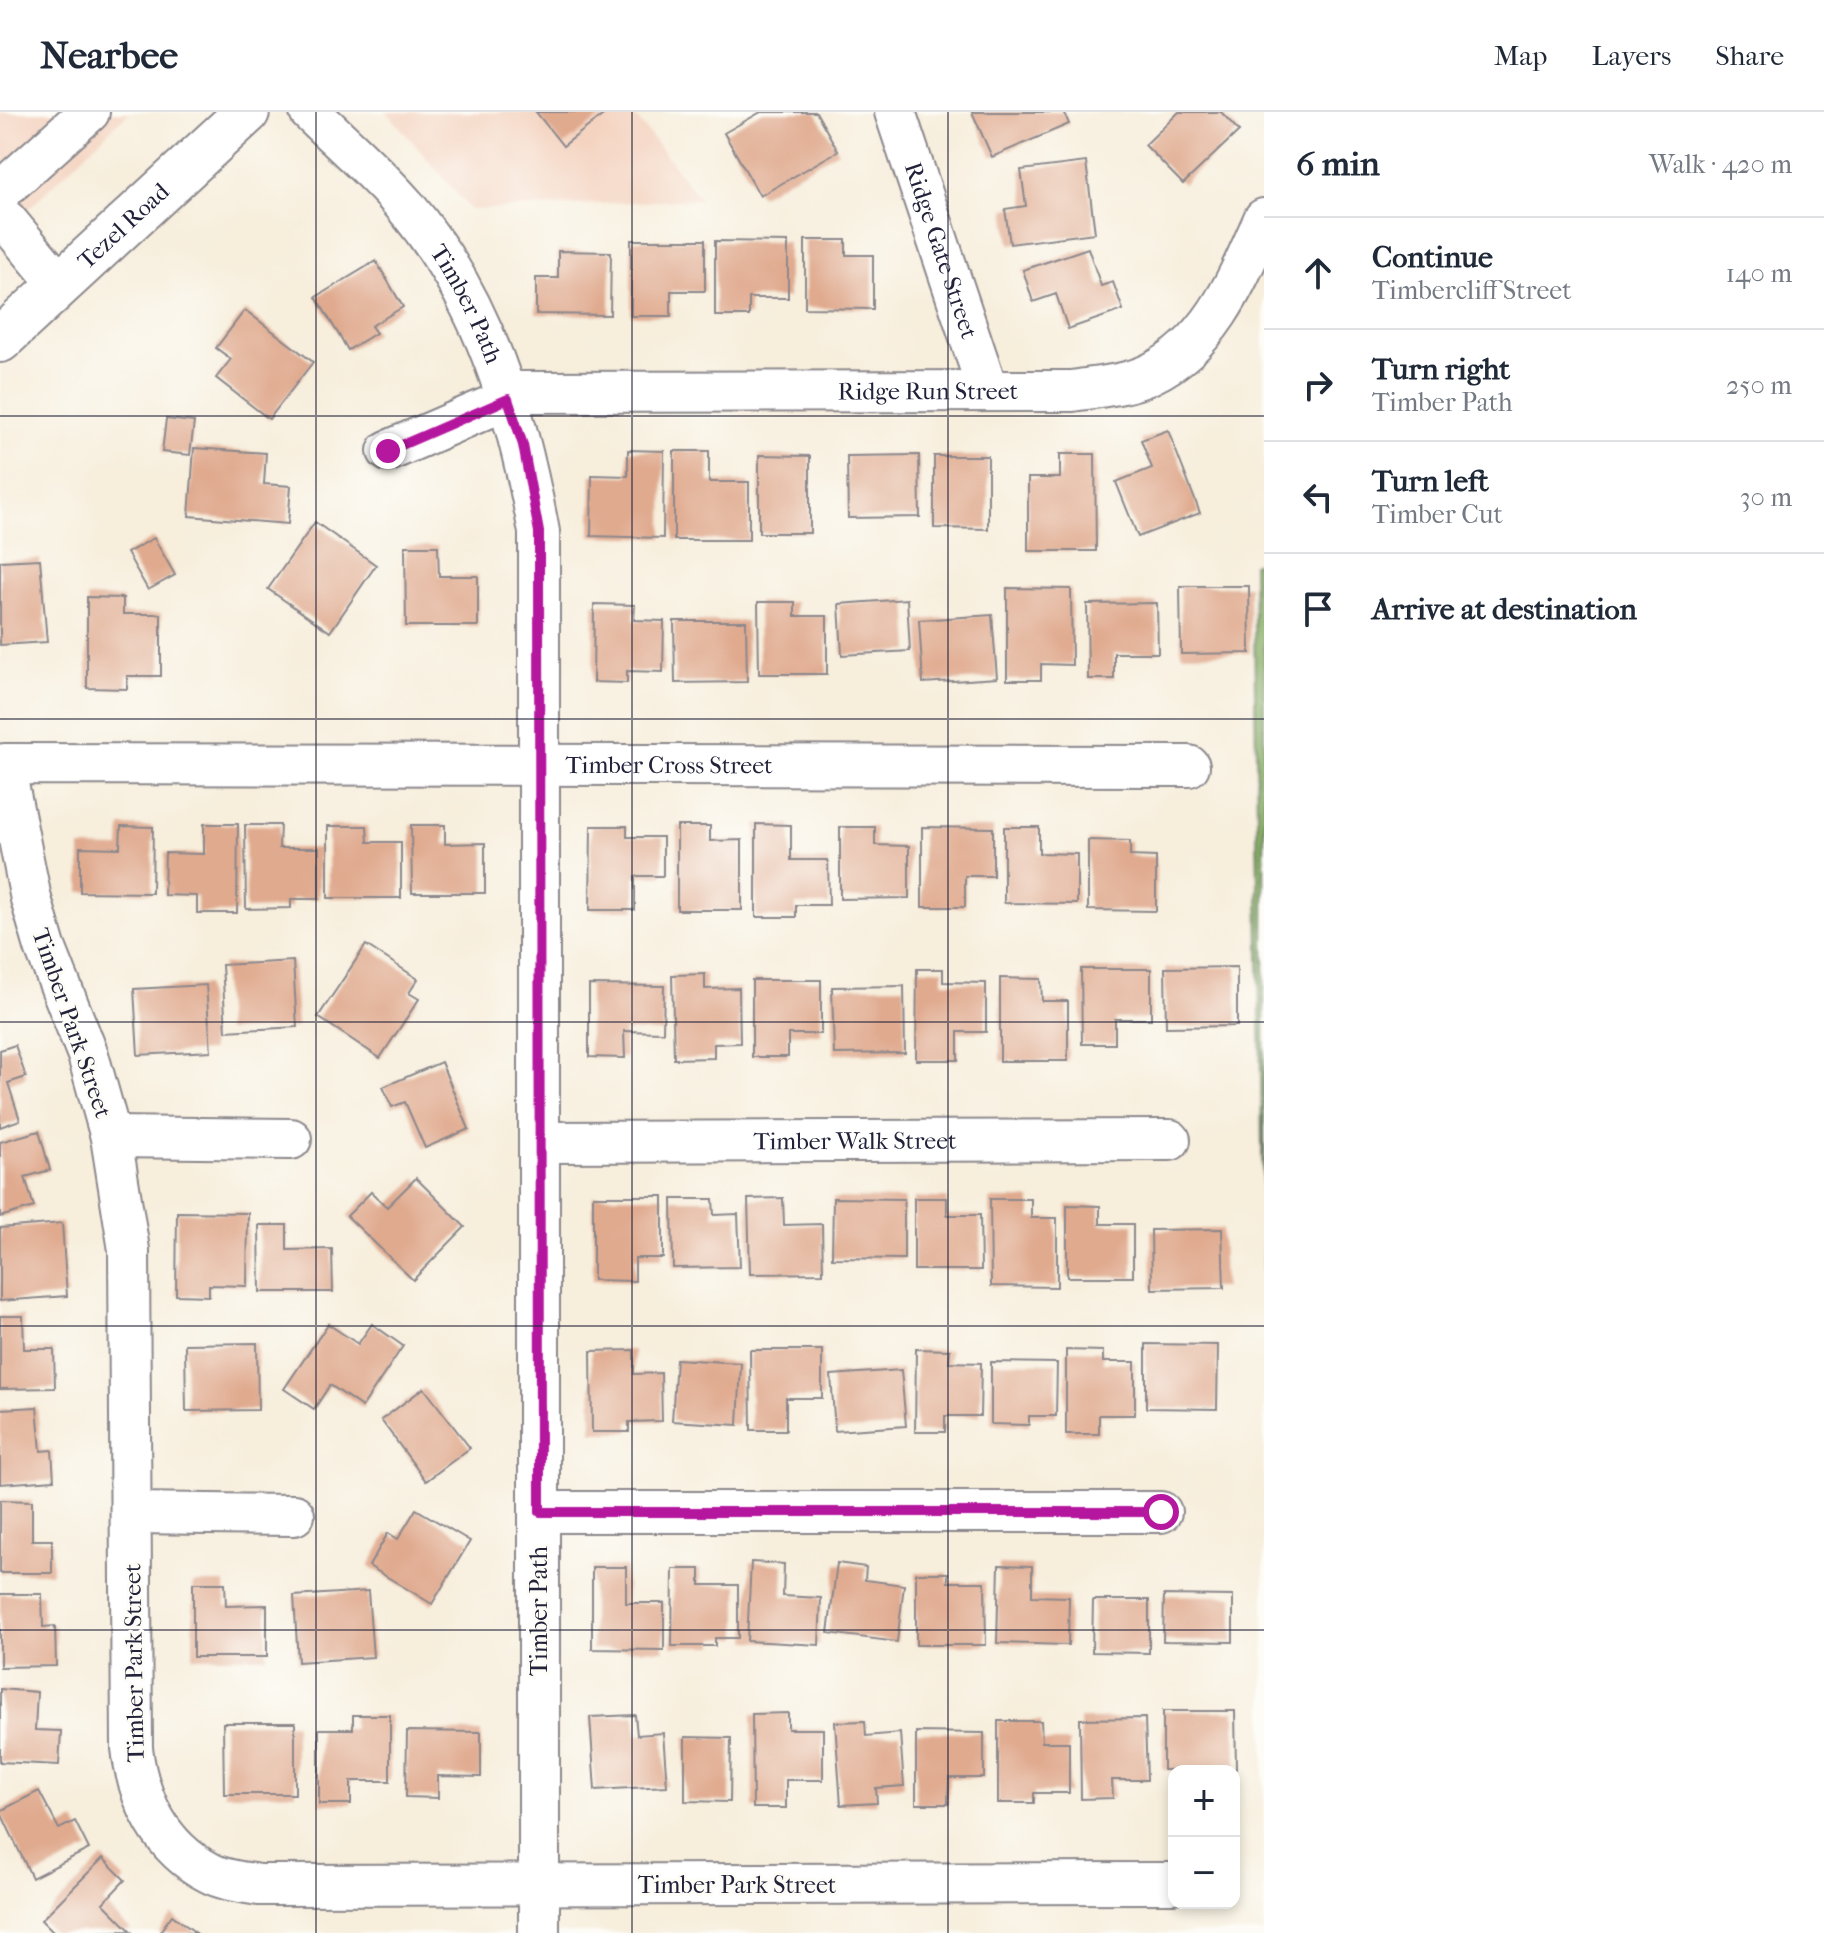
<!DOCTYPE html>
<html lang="en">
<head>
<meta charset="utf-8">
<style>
  body { margin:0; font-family:"IM FELL French Canon",serif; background:#f2f2f3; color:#1f2937 }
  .controls { position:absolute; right:24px; bottom:24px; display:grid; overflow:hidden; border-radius:16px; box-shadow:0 4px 12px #0003 }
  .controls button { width:72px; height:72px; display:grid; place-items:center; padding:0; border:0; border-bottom:2px solid #e0e1e3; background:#fff; color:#1f2937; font:40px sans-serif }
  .stop { position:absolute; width:24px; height:24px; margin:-18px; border:6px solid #b5179e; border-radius:50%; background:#fff }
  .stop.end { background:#b5179e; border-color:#fff; box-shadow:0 2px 8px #0008 }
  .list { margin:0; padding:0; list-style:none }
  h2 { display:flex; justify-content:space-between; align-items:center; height:104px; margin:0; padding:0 32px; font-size:34px }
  h2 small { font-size:26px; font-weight:400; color:#747a83 }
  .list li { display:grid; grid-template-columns:52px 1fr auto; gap:24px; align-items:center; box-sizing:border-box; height:112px; padding:0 32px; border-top:2px solid #e0e1e3 }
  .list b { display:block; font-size:30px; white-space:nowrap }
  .list p { margin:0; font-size:26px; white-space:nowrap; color:#747a83 }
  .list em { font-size:26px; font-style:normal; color:#747a83 }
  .icon { flex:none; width:44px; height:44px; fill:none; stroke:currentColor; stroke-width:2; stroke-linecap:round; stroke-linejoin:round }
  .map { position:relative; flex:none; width:1264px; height:1821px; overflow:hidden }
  header { display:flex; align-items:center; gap:48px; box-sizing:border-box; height:112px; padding:0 40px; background:#fff; border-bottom:2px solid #e0e1e3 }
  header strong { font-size:38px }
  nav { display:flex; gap:44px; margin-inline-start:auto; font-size:28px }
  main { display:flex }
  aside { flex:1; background:#fff }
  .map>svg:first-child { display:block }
  .built { fill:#f4d3c0 }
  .forest { fill:#83aa60; stroke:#52664e; stroke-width:2 }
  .building { fill:#e0aa8f }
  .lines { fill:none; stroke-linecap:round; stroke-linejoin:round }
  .minor-casing { stroke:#8c888c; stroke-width:44 }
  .major-casing { stroke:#8c888c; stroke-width:48 }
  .minor { stroke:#fff; stroke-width:40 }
  .major { stroke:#fff; stroke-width:44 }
  .route { stroke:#b5179e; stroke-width:10 }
  .grid { fill:none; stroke:#22223b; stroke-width:2; stroke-opacity:0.55 }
  .labels { text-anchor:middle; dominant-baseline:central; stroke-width:6; stroke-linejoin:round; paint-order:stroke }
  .street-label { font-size:24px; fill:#22223b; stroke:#fdfcf7 }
</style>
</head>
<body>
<header>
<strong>Nearbee</strong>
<nav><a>Map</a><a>Layers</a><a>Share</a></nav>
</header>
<main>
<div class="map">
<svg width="1264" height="1821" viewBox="0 0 1264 1821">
  <rect width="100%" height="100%" fill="#fdfcf7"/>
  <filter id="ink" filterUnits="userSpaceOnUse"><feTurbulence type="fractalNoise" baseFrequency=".0125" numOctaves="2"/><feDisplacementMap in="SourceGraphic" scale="16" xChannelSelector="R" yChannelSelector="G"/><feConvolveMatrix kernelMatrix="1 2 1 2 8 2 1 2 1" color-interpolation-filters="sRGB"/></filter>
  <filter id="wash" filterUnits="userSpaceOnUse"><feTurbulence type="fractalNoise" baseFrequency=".006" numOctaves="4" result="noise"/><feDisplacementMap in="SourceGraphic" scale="32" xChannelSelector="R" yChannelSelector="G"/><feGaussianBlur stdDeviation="1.8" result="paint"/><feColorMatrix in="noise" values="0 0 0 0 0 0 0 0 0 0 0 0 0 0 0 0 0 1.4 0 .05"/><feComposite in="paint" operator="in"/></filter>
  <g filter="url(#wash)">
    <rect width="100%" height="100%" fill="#f7eedc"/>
    <g class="built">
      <polygon points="0,0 129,0 0,124"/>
      <polygon points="387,0 632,0 700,87 471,98"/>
    </g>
    <polygon class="forest" points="1264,448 1264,1160 1253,452"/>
    <g id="blocks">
      <g class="building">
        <polygon points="536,0 607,0 563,34"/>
        <polygon points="761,0 816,0 838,39 760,84 724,21"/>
        <polygon points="972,0 1064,0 1069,12 992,45"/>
        <polygon points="1179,0 1221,0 1239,19 1183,72 1145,33"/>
        <polygon points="1086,50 1095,121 1010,132 1005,97 1026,94 1021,58"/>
        <polygon points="631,128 705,128 705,179 671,179 671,204 631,204"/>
        <polygon points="805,128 846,128 846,143 873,143 873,197 805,196"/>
        <polygon points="715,129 788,130 788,186 749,186 749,204 715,204"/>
        <polygon points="1088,136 1101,174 1113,170 1123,198 1068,217 1056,182 1033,190 1023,158"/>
        <polygon points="558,139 611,140 610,203 536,202 536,166 558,166"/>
        <polygon points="376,149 403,195 371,214 376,221 348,238 316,185"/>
        <polygon points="245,198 313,250 269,307 216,266 231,247 216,236"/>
        <polygon points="166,307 194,310 190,343 162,340"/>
        <polygon points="1168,318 1200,401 1138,425 1116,370 1152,356 1141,328"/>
        <polygon points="194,336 266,341 264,372 291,374 288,412 189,404"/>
        <polygon points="628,338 664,339 663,426 591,424 592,363 628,364"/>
        <polygon points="674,339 709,339 709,370 749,370 749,428 674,428"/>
        <polygon points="1060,342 1095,342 1096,439 1028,439 1028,366 1060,366"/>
        <polygon points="759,343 810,344 810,421 759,421"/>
        <polygon points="919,343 920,405 848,406 847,344"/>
        <polygon points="934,344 988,344 988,417 934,416"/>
        <polygon points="315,410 376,453 330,520 268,477"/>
        <polygon points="154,426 175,463 148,478 127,441"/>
        <polygon points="405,434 438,434 439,464 478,464 478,514 406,514"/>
        <polygon points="40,447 47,530 0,533 0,449"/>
        <polygon points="1180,474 1249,474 1250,541 1181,542"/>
        <polygon points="1007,476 1071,477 1072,553 1041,552 1041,568 1007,568"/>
        <polygon points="87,485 123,486 123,502 161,502 161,564 127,564 127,577 87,576"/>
        <polygon points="907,487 910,539 842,543 839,492"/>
        <polygon points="758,490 795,490 795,504 827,504 827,562 759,562"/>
        <polygon points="1157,491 1158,541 1114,541 1114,567 1088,567 1087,492"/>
        <polygon points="594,492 635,493 634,508 664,509 663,560 627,559 627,571 593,570"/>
        <polygon points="992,503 997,566 923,571 919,508"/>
        <polygon points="674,509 746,509 747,570 675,571"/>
        <polygon points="204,712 238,712 237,801 197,801 197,784 164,783 165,741 204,742"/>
        <polygon points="756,712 791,713 791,748 828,748 829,793 796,793 796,805 756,805"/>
        <polygon points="245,713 280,713 279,736 319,736 319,787 291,787 291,796 246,797"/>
        <polygon points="411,713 445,713 445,732 485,731 485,781 412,781"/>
        <polygon points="121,714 153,715 152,781 80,780 80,735 120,736"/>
        <polygon points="328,714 367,714 368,730 401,730 401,786 328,786"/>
        <polygon points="591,714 627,714 627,725 663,725 663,764 635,764 635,798 590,798"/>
        <polygon points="677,714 710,714 710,729 742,728 742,798 677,798"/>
        <polygon points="840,715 875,715 875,733 909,734 909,786 840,787"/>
        <polygon points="922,715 993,716 993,764 965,764 965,795 922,795"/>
        <polygon points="1004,715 1039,715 1039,741 1077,742 1077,792 1004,791"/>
        <polygon points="1088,728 1130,729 1130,744 1156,745 1156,799 1088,798"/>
        <polygon points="366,833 418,867 409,881 419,887 380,946 318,905"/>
        <polygon points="293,849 297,915 226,919 222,853"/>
        <polygon points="1237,855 1237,914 1166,915 1165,856"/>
        <polygon points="917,857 943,857 943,870 986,871 986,920 958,920 958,948 916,948"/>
        <polygon points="1081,857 1151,857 1151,907 1115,907 1115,932 1082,932"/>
        <polygon points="705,862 705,877 739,876 740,931 714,932 714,946 674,947 672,863"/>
        <polygon points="1000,866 1041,867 1042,889 1068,889 1068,949 1000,949"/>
        <polygon points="752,868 821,868 821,922 788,922 788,945 752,945"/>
        <polygon points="206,873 211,939 138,943 134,877"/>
        <polygon points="589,873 664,874 663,920 624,919 625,946 589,945"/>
        <polygon points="904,874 905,941 834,942 832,875"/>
        <polygon points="15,933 26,965 8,971 20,1008 0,1015 0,938"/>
        <polygon points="441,950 469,1017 425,1036 405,990 392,995 383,975"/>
        <polygon points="39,1019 50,1058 25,1065 34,1095 0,1105 0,1030"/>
        <polygon points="416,1066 465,1115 413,1168 347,1104 371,1080 387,1095"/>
        <polygon points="593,1084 663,1084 663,1146 635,1146 635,1169 593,1168"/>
        <polygon points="783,1086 784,1113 822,1112 823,1161 750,1162 748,1087"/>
        <polygon points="833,1086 904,1087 904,1147 832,1146"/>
        <polygon points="914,1086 947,1086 947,1103 980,1103 981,1158 914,1158"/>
        <polygon points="672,1087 713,1087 714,1103 738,1102 740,1155 673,1156"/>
        <polygon points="990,1087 1031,1087 1031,1106 1057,1106 1057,1175 991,1174"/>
        <polygon points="1067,1093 1100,1094 1100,1112 1133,1112 1133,1165 1067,1165"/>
        <polygon points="177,1100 248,1101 247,1174 209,1173 209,1184 176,1183"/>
        <polygon points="62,1111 67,1184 0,1189 0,1116"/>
        <polygon points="259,1113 287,1113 287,1138 332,1137 333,1180 260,1180"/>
        <polygon points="1222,1117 1224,1176 1152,1177 1151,1118"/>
        <polygon points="0,1204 23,1204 24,1237 54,1237 55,1276 0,1277"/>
        <polygon points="328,1212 358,1232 372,1212 403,1234 362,1295 330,1273 314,1297 284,1277"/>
        <polygon points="257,1231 258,1298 186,1299 185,1232"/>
        <polygon points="1146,1232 1218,1233 1217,1297 1146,1296"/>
        <polygon points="916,1237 950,1238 949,1250 981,1251 980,1304 945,1304 945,1320 915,1320"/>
        <polygon points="634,1238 634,1262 661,1261 662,1309 629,1310 629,1320 592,1320 591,1239"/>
        <polygon points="750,1238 822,1238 822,1286 786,1286 786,1318 751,1318"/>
        <polygon points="1066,1238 1103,1239 1103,1250 1135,1250 1135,1303 1099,1303 1099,1322 1066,1322"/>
        <polygon points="676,1247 741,1251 738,1313 672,1309"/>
        <polygon points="991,1250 1057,1251 1056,1304 1029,1304 1029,1313 991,1312"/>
        <polygon points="901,1258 906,1314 835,1319 831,1263"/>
        <polygon points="424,1276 470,1336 426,1369 381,1308"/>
        <polygon points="37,1295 41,1339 52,1338 54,1368 0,1372 0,1297"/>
        <polygon points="0,1388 32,1389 32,1428 52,1428 52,1461 0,1461"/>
        <polygon points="416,1397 470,1429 432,1492 369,1454 388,1421 398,1427"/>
        <polygon points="751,1450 784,1452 783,1484 821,1486 819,1533 747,1529"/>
        <polygon points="837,1451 866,1455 865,1468 904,1473 897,1530 828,1521"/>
        <polygon points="999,1453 1032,1454 1032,1484 1069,1485 1068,1533 997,1531"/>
        <polygon points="592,1455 626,1455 626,1491 664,1491 664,1538 592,1537"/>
        <polygon points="673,1457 700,1457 700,1473 738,1473 738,1526 715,1526 715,1534 672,1534"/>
        <polygon points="916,1461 948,1461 948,1470 985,1470 986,1533 916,1533"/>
        <polygon points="193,1471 225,1471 226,1494 267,1493 267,1545 193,1545"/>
        <polygon points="368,1479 373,1545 298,1550 294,1484"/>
        <polygon points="0,1482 42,1482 43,1515 55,1514 56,1554 0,1555"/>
        <polygon points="1164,1483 1233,1484 1233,1530 1163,1529"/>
        <polygon points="1093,1488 1149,1488 1149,1541 1092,1540"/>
        <polygon points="0,1577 37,1580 35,1618 61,1619 59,1653 0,1650"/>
        <polygon points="1163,1599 1235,1599 1236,1657 1163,1658"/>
        <polygon points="788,1601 788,1617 823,1617 823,1668 786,1668 786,1696 753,1696 752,1602"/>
        <polygon points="353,1603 390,1603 390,1669 351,1669 351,1692 319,1692 319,1617 353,1617"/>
        <polygon points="635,1603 637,1623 663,1621 667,1674 595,1678 590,1605"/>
        <polygon points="1145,1606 1147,1668 1112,1668 1113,1686 1081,1687 1080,1607"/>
        <polygon points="865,1609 866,1624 900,1621 904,1674 876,1676 877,1691 841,1693 835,1610"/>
        <polygon points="998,1609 1041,1609 1042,1630 1069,1630 1069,1681 1034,1681 1034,1691 998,1691"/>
        <polygon points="223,1611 295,1611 295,1682 224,1682"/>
        <polygon points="407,1619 481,1620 481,1665 438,1664 438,1686 406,1685"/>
        <polygon points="916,1620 984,1621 984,1666 949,1666 948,1692 916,1692"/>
        <polygon points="685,1625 731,1626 730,1690 685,1689"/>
        <polygon points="39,1679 59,1717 75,1709 89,1737 32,1766 0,1699"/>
        <polygon points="103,1746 125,1768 103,1791 131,1819 54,1821 41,1808"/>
        <polygon points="172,1803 196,1821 159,1821"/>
      </g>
    </g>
  </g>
  <g filter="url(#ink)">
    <use href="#blocks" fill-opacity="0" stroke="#8c888c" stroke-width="2"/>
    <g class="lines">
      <g class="minor-casing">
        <g id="minor">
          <path id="s1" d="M310,0C342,31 377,61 406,95C485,189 517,301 539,420V1821"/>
          <path id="s2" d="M895,0L988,279"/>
          <polyline points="0,80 89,0"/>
          <polyline points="0,101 60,173"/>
          <path id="s3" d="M506,280L1072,279C1097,275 1127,273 1150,262C1213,232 1238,166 1264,107"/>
          <polyline points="388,339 508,287"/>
          <polyline points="111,1025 291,1027"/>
          <path id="s4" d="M539,1030L1170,1028"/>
          <polyline points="540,1400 1161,1400"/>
          <polyline points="133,1401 294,1403"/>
          <path id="s5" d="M1174,1771L258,1773C243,1770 223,1768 210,1761C161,1736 138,1688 132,1636L129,1138L111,1025L88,943L45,835L31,787L4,652L1189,654"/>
        </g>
      </g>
      <g class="major-casing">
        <g id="major">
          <path id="s6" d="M0,228L247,0"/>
        </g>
      </g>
      <use href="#minor" class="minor"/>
      <use href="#major" class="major"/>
    </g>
  </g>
  <g class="lines" filter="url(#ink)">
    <polyline class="route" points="388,339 508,287 523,333 539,420 540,1400 1161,1400"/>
  </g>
  <path class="grid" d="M316,0V1821M632,0V1821M948,0V1821M0,304H1264M0,607H1264M0,910H1264M0,1214H1264M0,1518H1264"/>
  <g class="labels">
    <g class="street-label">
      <text stroke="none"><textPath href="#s6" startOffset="168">Tezel Road</textPath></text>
      <text stroke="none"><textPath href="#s2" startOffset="146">Ridge Gate Street</textPath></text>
      <text stroke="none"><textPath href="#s1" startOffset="250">Timber Path</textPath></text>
      <text stroke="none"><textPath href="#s3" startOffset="422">Ridge Run Street</textPath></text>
      <text stroke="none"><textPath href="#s5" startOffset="2786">Timber Cross Street</textPath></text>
      <text transform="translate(72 911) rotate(71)">Timber Park Street</text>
      <text stroke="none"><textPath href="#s4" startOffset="316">Timber Walk Street</textPath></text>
      <text transform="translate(539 1499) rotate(-90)">Timber Path</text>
      <text transform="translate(134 1551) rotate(-91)">Timber Park Street</text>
      <text x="737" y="1773">Timber Park Street</text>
    </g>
  </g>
</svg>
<div class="controls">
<button>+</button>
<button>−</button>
</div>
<div class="stop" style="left:1161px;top:1400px"></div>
<div class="stop end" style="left:388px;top:339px"></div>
</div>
<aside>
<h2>6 min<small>Walk · 420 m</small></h2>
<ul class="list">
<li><svg class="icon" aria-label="ahead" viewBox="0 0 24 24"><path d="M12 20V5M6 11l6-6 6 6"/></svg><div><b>Continue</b><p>Timbercliff Street</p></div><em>140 m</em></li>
<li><svg class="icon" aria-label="right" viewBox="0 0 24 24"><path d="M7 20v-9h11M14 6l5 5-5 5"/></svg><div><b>Turn right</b><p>Timber Path</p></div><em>250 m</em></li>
<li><svg class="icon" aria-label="left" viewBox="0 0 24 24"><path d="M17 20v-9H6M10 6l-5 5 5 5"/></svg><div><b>Turn left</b><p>Timber Cut</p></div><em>30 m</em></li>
<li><svg class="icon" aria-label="arrive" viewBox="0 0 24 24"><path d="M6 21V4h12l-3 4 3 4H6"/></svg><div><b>Arrive at destination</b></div></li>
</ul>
</aside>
</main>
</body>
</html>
